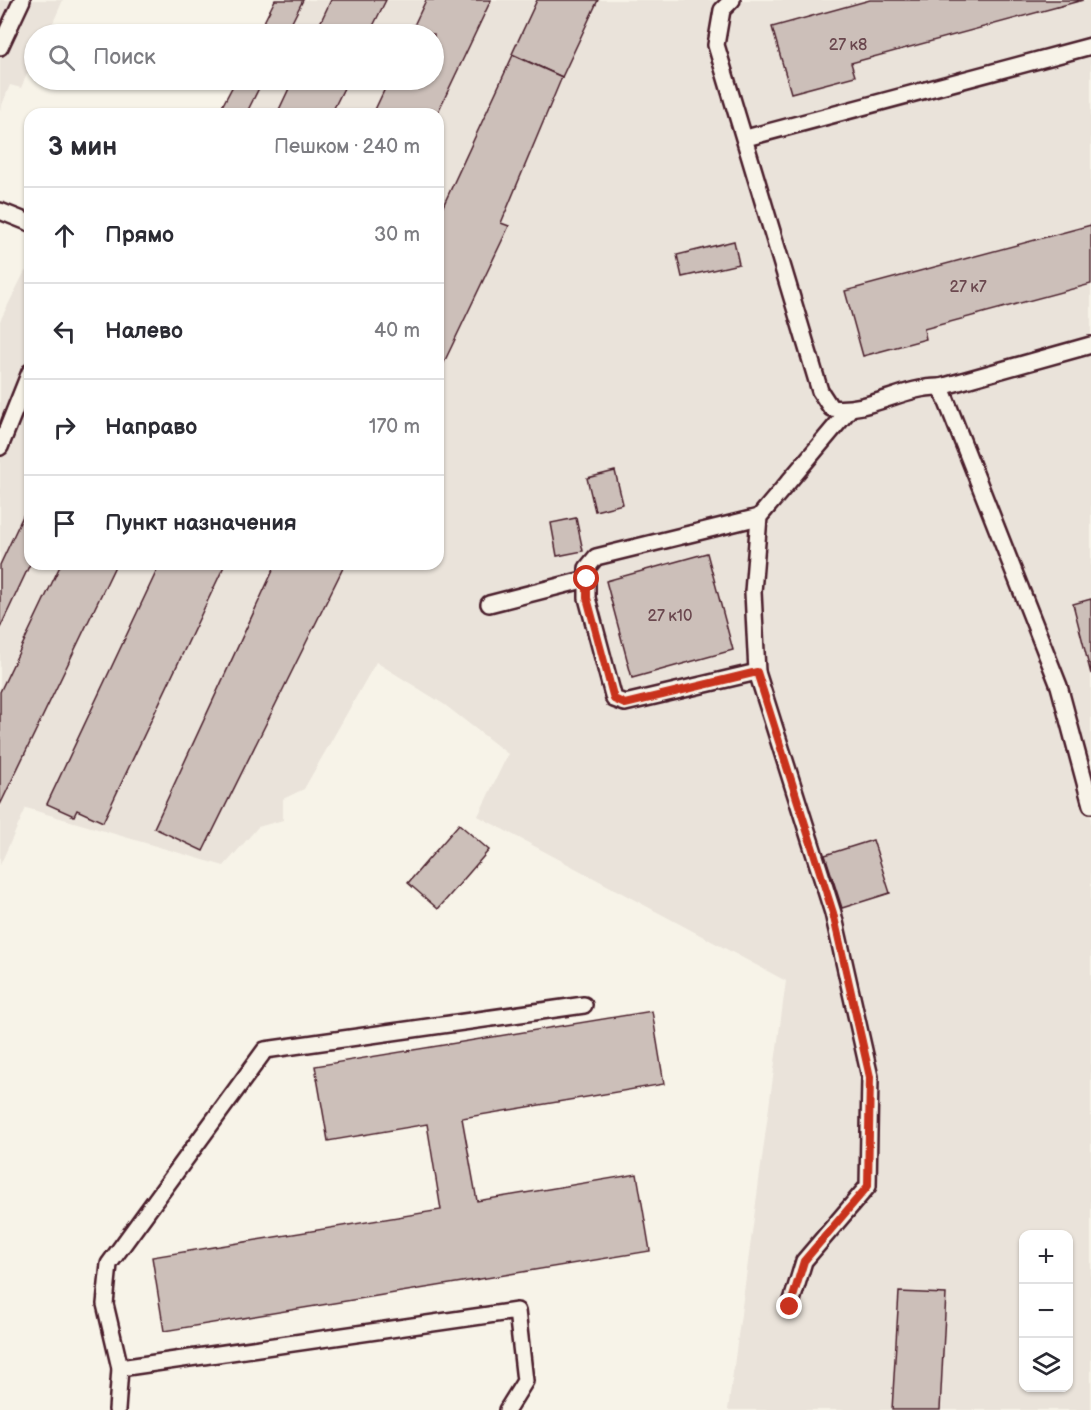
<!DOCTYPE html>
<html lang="ru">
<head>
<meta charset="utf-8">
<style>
  body { margin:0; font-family:"Balsamiq Sans",sans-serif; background:#f7f7f7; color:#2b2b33 }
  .controls { position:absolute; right:18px; bottom:18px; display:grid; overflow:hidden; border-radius:12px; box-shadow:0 2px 4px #0004 }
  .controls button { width:54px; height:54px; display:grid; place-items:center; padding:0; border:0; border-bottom:2px solid #e1e1e2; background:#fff; color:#2b2b33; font:30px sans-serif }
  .stop { position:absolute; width:18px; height:18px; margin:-14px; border:4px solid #c8321e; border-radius:50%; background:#fff }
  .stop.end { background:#c8321e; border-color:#fff; box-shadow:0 2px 6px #0008 }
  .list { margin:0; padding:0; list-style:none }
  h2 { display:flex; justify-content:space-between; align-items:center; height:78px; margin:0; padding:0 24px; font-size:26px }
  h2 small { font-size:20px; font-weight:400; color:#7c7c81 }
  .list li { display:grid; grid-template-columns:39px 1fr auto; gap:18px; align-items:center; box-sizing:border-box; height:96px; padding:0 24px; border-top:2px solid #e1e1e2 }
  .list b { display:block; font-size:22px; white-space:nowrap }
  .list em { font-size:20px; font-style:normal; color:#7c7c81 }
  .icon { flex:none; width:33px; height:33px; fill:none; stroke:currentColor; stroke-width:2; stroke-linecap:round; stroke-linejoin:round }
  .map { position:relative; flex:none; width:1091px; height:1410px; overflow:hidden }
  .search { position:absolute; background:#fff; box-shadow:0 2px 4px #0004; left:24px; top:24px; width:420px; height:66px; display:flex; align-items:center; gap:15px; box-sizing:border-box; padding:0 21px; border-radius:33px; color:#7c7c81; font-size:22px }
  .panel { position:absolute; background:#fff; box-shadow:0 2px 4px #0004; left:24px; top:108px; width:420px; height:462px; border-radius:18px }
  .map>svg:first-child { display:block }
  .built { fill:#eae3da; fill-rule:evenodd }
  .building { fill:#ccbfb9; stroke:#4a1f2b; stroke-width:1.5 }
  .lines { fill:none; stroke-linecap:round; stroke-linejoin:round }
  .service-casing { stroke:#4a1f2b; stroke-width:20 }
  .service { stroke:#f7f3e8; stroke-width:15 }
  .route { stroke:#c8321e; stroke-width:8 }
  .labels { text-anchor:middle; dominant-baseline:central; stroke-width:6; stroke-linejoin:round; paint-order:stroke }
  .number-label { font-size:16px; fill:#6a474e }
</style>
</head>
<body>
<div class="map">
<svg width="1091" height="1410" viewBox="0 0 1091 1410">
  <rect width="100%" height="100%" fill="#f7f3e8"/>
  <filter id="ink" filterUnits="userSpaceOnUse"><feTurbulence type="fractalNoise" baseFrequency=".0167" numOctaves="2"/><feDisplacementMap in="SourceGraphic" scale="12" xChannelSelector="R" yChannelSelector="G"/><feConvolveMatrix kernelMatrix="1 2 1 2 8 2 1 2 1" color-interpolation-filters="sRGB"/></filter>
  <g filter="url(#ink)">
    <g class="built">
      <polygon points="0,0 63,0 48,34 34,34 34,58 21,88 10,85 0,110"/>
      <path d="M275,0H1091V1410H728L786,981L478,816L508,754L445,705L376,662L304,789L283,799V820L258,827L224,866L26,808L0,865V321L25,271L30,273V564H438V114H218L236,80H434V34H258ZM1024,1234H1068V1388H1024Z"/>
    </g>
    <g class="building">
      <polygon points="275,0 303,0 286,34 258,34"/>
      <polygon points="331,0 386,0 369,34 315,34"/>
      <polygon points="426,0 491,0 437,114 373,114 389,80 434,80 434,34 410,34"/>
      <polygon points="537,0 598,0 562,77 512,54"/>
      <polygon points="870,0 1083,0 851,63 855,76 791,93 772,27"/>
      <polygon points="513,55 562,77 501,223 509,226 438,375 438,217"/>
      <polygon points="236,80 263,80 246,114 218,114"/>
      <polygon points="293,80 348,80 331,114 277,114"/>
      <polygon points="1091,225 1091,284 924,329 926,339 863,356 845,291"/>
      <polygon points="734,241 739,264 682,277 677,255"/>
      <polygon points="615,471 623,504 595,511 587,478"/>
      <polygon points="30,501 30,564 0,628 0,565"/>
      <polygon points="576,518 583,551 557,556 551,523"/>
      <polygon points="707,553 733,650 632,678 606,581"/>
      <polygon points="61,564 116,564 0,805 0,692"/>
      <polygon points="160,564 225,564 103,822 77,810 74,816 47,804"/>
      <polygon points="276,564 345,564 203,851 154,828"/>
      <polygon points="1091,599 1091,674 1073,604"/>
      <polygon points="459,824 489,850 438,909 408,883"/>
      <polygon points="873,840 890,893 842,908 825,855"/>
      <polygon points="652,1011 664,1084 462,1118 477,1201 637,1174 650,1251 164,1331 152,1257 441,1210 427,1124 328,1141 315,1066"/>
      <polygon points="899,1292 946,1294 940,1410 892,1410"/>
    </g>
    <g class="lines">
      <g class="service-casing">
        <g id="service">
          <path d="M732,0L722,10L716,45L820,391L831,408C869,413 903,386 941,387L1059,686L1091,805"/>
          <polyline points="0,47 22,0"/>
          <polyline points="746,138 1091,46"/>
          <polyline points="0,211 30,223"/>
          <polyline points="941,387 1091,345"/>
          <polyline points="0,447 30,372"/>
          <polyline points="489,604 587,579"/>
          <polyline points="757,672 625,703 614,699 587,598 587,568 596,557 759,517"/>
          <polyline points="790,1307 804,1261 868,1186 870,1077 833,913 757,672 753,592 759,517 849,410"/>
          <polyline points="117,1410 120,1368"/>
          <polyline points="507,1410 525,1381 517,1311 120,1368 105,1304 109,1264 265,1050 584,1005"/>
        </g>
      </g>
      <use href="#service" class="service"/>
    </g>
  </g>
  <g class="lines" filter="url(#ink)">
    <polyline class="route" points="587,579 587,598 614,699 625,704 757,672 833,913 870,1077 868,1186 804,1261 790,1307"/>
  </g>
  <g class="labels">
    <g class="number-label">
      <text x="848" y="45">27 к8</text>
      <text x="968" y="287">27 к7</text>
      <text x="670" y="616">27 к10</text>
    </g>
  </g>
</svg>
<div class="controls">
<button>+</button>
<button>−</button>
<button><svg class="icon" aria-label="layers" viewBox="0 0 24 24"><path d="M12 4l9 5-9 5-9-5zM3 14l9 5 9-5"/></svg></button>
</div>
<div class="stop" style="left:587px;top:579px"></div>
<div class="stop end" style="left:790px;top:1307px"></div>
<div class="search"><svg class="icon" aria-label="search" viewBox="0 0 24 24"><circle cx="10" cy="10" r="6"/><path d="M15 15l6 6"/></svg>Поиск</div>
<section class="panel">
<h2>3 мин<small>Пешком · 240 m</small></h2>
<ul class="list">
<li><svg class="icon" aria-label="ahead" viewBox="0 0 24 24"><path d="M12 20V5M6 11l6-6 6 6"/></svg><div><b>Прямо</b></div><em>30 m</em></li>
<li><svg class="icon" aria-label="left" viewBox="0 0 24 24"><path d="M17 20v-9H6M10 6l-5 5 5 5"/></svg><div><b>Налево</b></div><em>40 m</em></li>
<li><svg class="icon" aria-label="right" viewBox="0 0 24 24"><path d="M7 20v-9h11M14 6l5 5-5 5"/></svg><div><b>Направо</b></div><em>170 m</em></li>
<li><svg class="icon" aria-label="arrive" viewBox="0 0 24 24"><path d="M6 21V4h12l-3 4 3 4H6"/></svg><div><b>Пункт назначения</b></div></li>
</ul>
</section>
</div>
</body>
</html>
